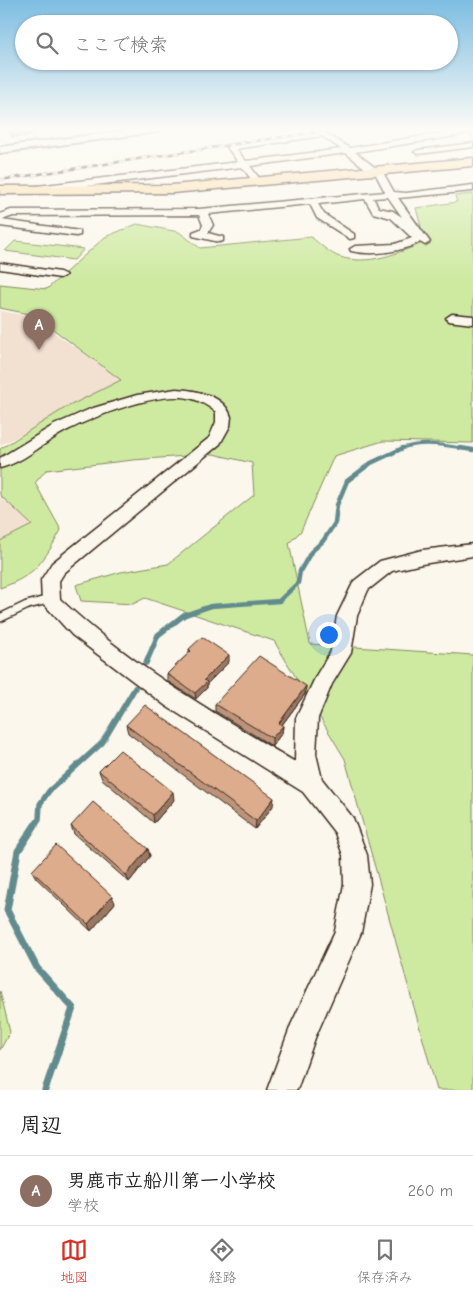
<!DOCTYPE html>
<html lang="ja">
<head>
<meta charset="utf-8">
<style>
  body { margin:0; font-family:"Comic Neue","Klee One",sans-serif; background:#f6f6f6; color:#222 }
  .you { position:absolute; left:328px; top:634px; width:18px; height:18px; margin:-12px; border:4px solid #fff; border-radius:50%; background:#1a73e8; box-shadow:0 0 0 8px #1a73e833 }
  .badge { display:grid; place-items:center; width:32px; height:32px; border-radius:50%; background:#d93025; color:#fff; font-size:16px; font-weight:700 }
  .pin { position:absolute; translate:-50% -41px; filter:drop-shadow(0 1px 2px #0008) }
  .pin::after { content:''; position:absolute; top:26px; width:18px; height:15px; background:inherit; clip-path:polygon(0 0,100% 0,50% 100%) }
  .list { margin:0; padding:0; list-style:none }
  h2 { display:flex; justify-content:space-between; align-items:center; height:65px; margin:0; padding:0 20px; font-size:21px }
  h2 small { font-size:16px; font-weight:400; color:#767676 }
  .list li { display:grid; grid-template-columns:32px 1fr auto; gap:15px; align-items:center; box-sizing:border-box; height:70px; padding:0 20px; border-top:1px solid #e0e0e0 }
  .list b { display:block; font-size:19px; white-space:nowrap }
  .list p { margin:0; font-size:16px; white-space:nowrap; color:#767676 }
  .list em { font-size:16px; font-style:normal; color:#767676 }
  .icon { flex:none; width:28px; height:28px; fill:none; stroke:currentColor; stroke-width:2; stroke-linecap:round; stroke-linejoin:round }
  .map { position:relative; flex:none; width:473px; height:1090px; overflow:hidden }
  .search { position:absolute; background:#fff; box-shadow:0 1px 4px #0004; left:15px; right:15px; top:15px; height:55px; display:flex; align-items:center; gap:12px; box-sizing:border-box; padding:0 18px; border-radius:28px; color:#767676; font-size:19px }
  .sheet { height:135px; background:#fff }
  nav { display:flex; justify-content:space-around; align-items:center; box-sizing:border-box; height:70px; border-top:1px solid #e0e0e0; background:#fff; font-size:14px; color:#767676 }
  nav a { display:grid; justify-items:center; gap:2px }
  nav .on { color:#d93025 }
  .map>svg:first-child { display:block }
  .built { fill:#f2e0d0 }
  .green { fill:#ceeaa1; stroke:#848a60 }
  .lines { fill:none; stroke-linecap:round; stroke-linejoin:round }
  .stream-far4 { stroke:#628b8e; stroke-width:2 }
  .stream-far3 { stroke:#628b8e; stroke-width:3 }
  .stream-far2 { stroke:#628b8e; stroke-width:4.5 }
  .stream-far1 { stroke:#628b8e; stroke-width:5.5 }
  .stream { stroke:#628b8e; stroke-width:7 }
  .service-casing { stroke:#3b2a1e; stroke-width:3 }
  .minor-casing { stroke:#3b2a1e; stroke-width:3 }
  .tertiary-casing { stroke:#3b2a1e; stroke-width:4 }
  .primary-casing { stroke:#3b2a1e; stroke-width:3 }
  .service { fill:#fbf7ec; fill-rule:evenodd }
  .minor { fill:#fbf7ec; fill-rule:evenodd }
  .tertiary { fill:#fbf7ec; fill-rule:evenodd }
  .primary { fill:#fbddab; fill-rule:evenodd }
  .rail-casing { stroke:#3b2a1e; stroke-width:2.5 }
  .rail { stroke:#fbf7ec; stroke-width:2; stroke-dasharray:5.5; stroke-linecap:butt }
  .wall { fill:#bd9479; stroke:#3b2a1e }
  .shaded-wall { fill:#9a7863; stroke:#3b2a1e }
  .building { fill:#dcac8d; stroke:#3b2a1e }
</style>
</head>
<body>
<div class="map">
<svg width="473" height="1090" viewBox="0 0 473 1090">
  <rect width="100%" height="100%" fill="#fbf7ec"/>
  <filter id="ink" filterUnits="userSpaceOnUse"><feTurbulence type="fractalNoise" baseFrequency=".02" numOctaves="2"/><feDisplacementMap in="SourceGraphic" scale="10" xChannelSelector="R" yChannelSelector="G"/><feConvolveMatrix kernelMatrix="1 2 1 2 8 2 1 2 1" color-interpolation-filters="sRGB"/></filter>
  <g filter="url(#ink)">
    <g class="built">
      <polygon points="0,311 30,316 128,384 0,445"/>
      <polygon points="0,495 32,525 0,543"/>
    </g>
    <g class="green">
      <path d="M473,194V443L383,441L334,456L301,531L289,543L310,644L473,655V1090H437L345,759L274,641L145,598L133,604L81,601L76,585L121,572L168,564L254,495L252,463L213,454L133,460L46,470L35,483L61,530C44,561 35,576 0,588V541L32,525L0,495V449L65,408L121,380L34,315L0,308V284L47,289L105,237L137,224L179,232L200,248L311,237C319,243 330,254 340,257C368,266 399,253 425,242L416,208L457,202L455,196Z"/>
      <polygon points="15,241 84,249 74,260 5,251"/>
      <polygon points="0,991 10,1032 0,1050"/>
    </g>
    <g class="lines">
      <g class="stream-far4">
        <polyline points="316,129 319,129"/>
        <polyline points="453,129 461,132"/>
        <polyline points="326,132 338,133 363,129"/>
        <polyline points="465,133 473,137"/>
      </g>
      <path class="stream-far3" d="M400,449C422,440 446,446 469,449"/>
      <g class="stream-far2">
        <polyline points="460,448 473,450"/>
        <polyline points="182,616 211,606 279,601 298,583 300,571 311,552 323,541 335,523 337,505 347,481 371,463 403,448"/>
      </g>
      <g class="stream-far1">
        <polyline points="146,663 158,635 184,615"/>
        <polyline points="34,826 39,819 40,804 49,791 102,743 135,688"/>
      </g>
      <polyline class="stream" points="35,825 18,851 7,910 37,968 73,1008 45,1090"/>
      <g class="service-casing">
        <polygon id="service" points="51,595 54,596 56,599 54,602 30,608 0,622 0,614 25,602"/>
      </g>
      <g class="minor-casing">
        <g id="minor">
          <path d="M465,129H473V131L456,136L355,152L377,169H381L394,192L406,193L473,185V191L398,198L430,242L425,245L420,242C401,252 373,256 351,251L350,249L355,246L395,244L412,238L391,218L373,213L365,199L318,204L324,214L354,234V238L350,239L317,218L310,204L208,214L213,225L208,233L223,237V241L219,242L193,236V232L201,229L203,225L199,215L13,216L2,220L80,231V235L76,236L0,226V214L11,210L199,209L385,192L375,173H371L346,153L250,166L262,182L258,185L255,184L242,167L37,192L32,189L37,186L238,162L227,147L228,145L323,132L350,148ZM322,136L341,149L246,161L236,149ZM388,197L402,217L393,211L379,208L373,198Z"/>
          <polygon points="473,143 473,147 418,154 414,152 418,150"/>
          <polygon points="0,263 60,272 66,275 60,278 0,269"/>
          <polygon points="452,314 473,316 473,324 448,321 446,318"/>
          <path d="M176,389C195,390 225,395 231,417L230,426L220,444L64,573L59,581L60,599C130,665 214,713 295,762L296,718L317,674L331,651L337,616L354,581L380,561L422,550L473,544V556L422,564L392,571L368,590L357,616L351,653L332,684L318,718L316,754L322,779L353,818L367,855L370,884L361,933L315,1038L297,1090H267L291,1025L335,931L344,884L343,855L335,833L303,792L166,706L72,635L42,602L41,580L52,563L209,438L216,422V412C210,407 200,401 193,399C161,389 92,417 64,432C42,444 24,462 0,468V458L54,425L90,409L137,395Z"/>
        </g>
      </g>
      <g class="tertiary-casing">
        <polygon id="tertiary" points="137,129 161,129 156,132 0,153 0,147"/>
      </g>
      <g class="primary-casing">
        <polygon id="primary" points="473,158 473,166 172,193 0,194 0,186 172,185"/>
      </g>
      <use href="#service" class="service"/>
      <use href="#minor" class="minor"/>
      <use href="#tertiary" class="tertiary"/>
      <use href="#primary" class="primary"/>
      <g class="rail-casing">
        <polyline id="rail" points="0,180 335,129"/>
      </g>
      <use href="#rail" class="rail"/>
    </g>
    <g class="wall">
      <polygon points="0,129 30,129 31,136 12,137 5,129 0,130"/>
      <polygon points="189,649 229,662 207,684 207,688 196,699 167,681 167,674 189,653"/>
      <polygon points="306,686 305,694 282,725 283,726 282,733 272,746 215,711 215,704"/>
      <polygon points="126,725 273,806 255,829 128,733"/>
      <polygon points="99,771 174,800 154,823 102,779"/>
      <polygon points="71,826 148,849 150,856 129,882 74,834"/>
      <polygon points="32,871 115,903 91,931 36,878"/>
    </g>
    <g class="shaded-wall">
      <polygon points="11,129 30,129 31,136 12,137"/>
      <polygon points="229,655 229,662 207,684 207,688 196,699 195,693 204,680"/>
      <polygon points="306,686 305,694 278,730 279,723"/>
      <polygon points="283,726 282,733 272,746 272,738"/>
      <polygon points="173,792 174,800 154,823 153,815"/>
      <polygon points="274,798 273,806 255,829 256,821"/>
      <polygon points="148,849 150,856 129,882 126,875"/>
      <polygon points="112,896 115,903 91,931 88,924"/>
    </g>
    <g class="building">
      <polygon points="202,637 229,655 204,680 207,682 195,693 167,674 191,651 189,649"/>
      <polygon points="259,656 306,686 279,723 283,726 272,738 215,704"/>
      <polygon points="145,705 274,798 256,821 126,725"/>
      <polygon points="120,750 173,792 153,815 99,771"/>
      <polygon points="93,802 148,849 126,875 71,826"/>
      <polygon points="56,845 112,896 88,924 32,871"/>
    </g>
  </g>
  <linearGradient id="sky" x2="0" y2="1"><stop stop-color="#7dbde2"/><stop offset="0.46" stop-color="#fdfbf6"/><stop offset="1" stop-color="#fdfbf6" stop-opacity="0"/></linearGradient>
  <rect width="473" height="281" fill="url(#sky)"/>
</svg>
<div class="you"></div>
<div class="pin badge" style="left:39px;top:350px;background:#8d6e63">A</div>
<div class="search"><svg class="icon" aria-label="search" viewBox="0 0 24 24"><circle cx="10" cy="10" r="6"/><path d="M15 15l6 6"/></svg>ここで検索</div>
</div>
<section class="sheet">
<h2>周辺<small></small></h2>
<ul class="list">
<li><span class="badge" style="background:#8d6e63">A</span><div><b>男鹿市立船川第一小学校</b><p>学校</p></div><em>260 m</em></li>
</ul>
</section>
<nav>
<a class="on"><svg class="icon" aria-label="map" viewBox="0 0 24 24"><path d="M3 6l6-2 6 2 6-2v14l-6 2-6-2-6 2zM9 4v14M15 6v14"/></svg>地図</a>
<a><svg class="icon" aria-label="directions" viewBox="0 0 24 24"><path d="M12 3l9 9-9 9-9-9zM9 14v-3h6M13 9l2 2-2 2"/></svg>経路</a>
<a><svg class="icon" aria-label="saved" viewBox="0 0 24 24"><path d="M7 4h10v16l-5-4-5 4z"/></svg>保存済み</a>
</nav>
</body>
</html>
